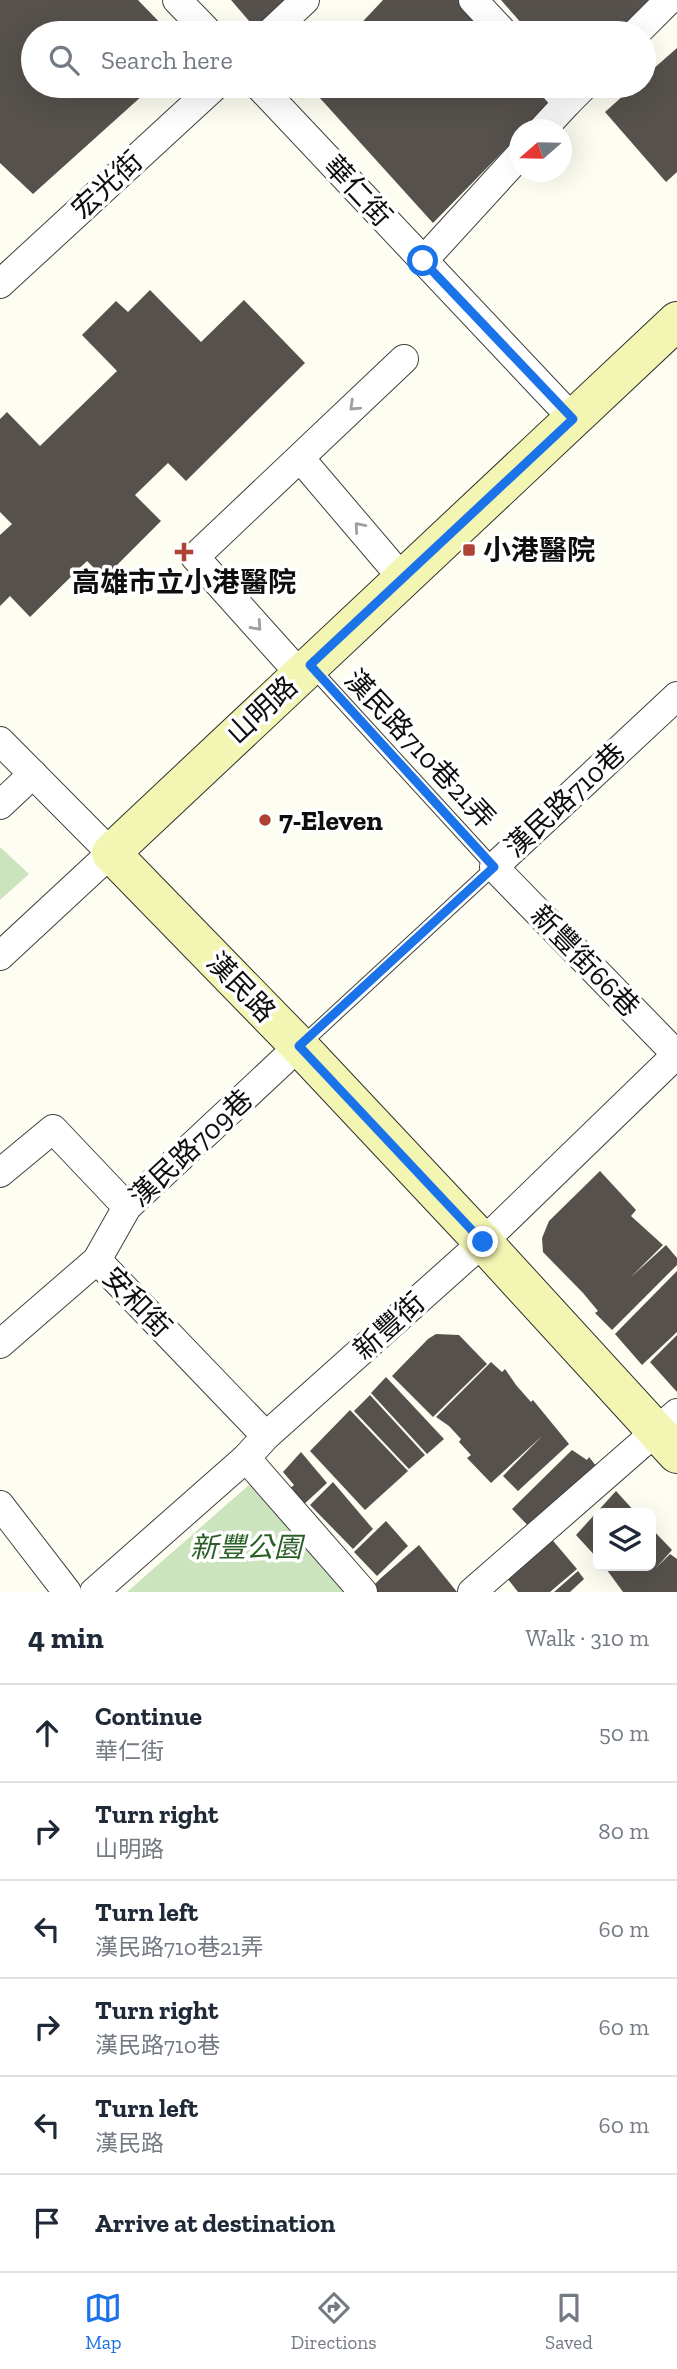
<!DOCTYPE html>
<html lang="en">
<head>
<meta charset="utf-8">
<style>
  body { margin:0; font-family:"Zilla Slab","Noto Sans TC",serif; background:#f2f2f3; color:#1f2937 }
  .controls { position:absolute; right:21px; bottom:21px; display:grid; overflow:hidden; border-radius:10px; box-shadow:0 7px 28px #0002 }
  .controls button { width:63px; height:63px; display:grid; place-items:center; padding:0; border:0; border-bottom:2px solid #e0e1e3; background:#fff; color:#1f2937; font:35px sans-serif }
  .compass { position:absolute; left:509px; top:119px; width:63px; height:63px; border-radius:50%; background:#fff; box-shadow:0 7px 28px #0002; rotate:250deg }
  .stop { position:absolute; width:21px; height:21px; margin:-16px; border:5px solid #1a73e8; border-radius:50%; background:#fff }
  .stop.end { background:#1a73e8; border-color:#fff; box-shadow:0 2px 7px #0008 }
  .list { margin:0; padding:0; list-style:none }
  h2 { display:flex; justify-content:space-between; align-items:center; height:91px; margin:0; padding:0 28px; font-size:30px }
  h2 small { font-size:23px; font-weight:400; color:#747a83 }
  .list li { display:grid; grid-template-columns:46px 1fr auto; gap:21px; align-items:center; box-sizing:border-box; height:98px; padding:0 28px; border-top:2px solid #e0e1e3 }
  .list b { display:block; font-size:26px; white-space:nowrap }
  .list p { margin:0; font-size:23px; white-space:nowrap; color:#747a83 }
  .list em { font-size:23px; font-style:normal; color:#747a83 }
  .icon { flex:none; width:38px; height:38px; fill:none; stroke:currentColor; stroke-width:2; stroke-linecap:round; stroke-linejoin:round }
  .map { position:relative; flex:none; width:677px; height:1592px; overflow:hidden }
  .search { position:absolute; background:#fff; box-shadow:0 7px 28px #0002; left:21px; right:21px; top:21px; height:77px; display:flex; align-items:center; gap:18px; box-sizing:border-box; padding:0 24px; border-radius:38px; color:#747a83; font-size:26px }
  .sheet { height:679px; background:#fff }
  nav { display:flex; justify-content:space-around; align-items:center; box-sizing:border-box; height:98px; border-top:2px solid #e0e1e3; background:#fff; font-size:19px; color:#747a83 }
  nav a { display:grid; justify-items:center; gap:4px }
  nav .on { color:#1a73e8 }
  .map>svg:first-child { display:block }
  .green { fill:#cce4be }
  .building { fill:#56514c }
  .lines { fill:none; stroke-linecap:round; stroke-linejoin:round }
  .lane-casing { stroke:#414141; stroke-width:16 }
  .street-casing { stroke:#414141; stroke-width:30 }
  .secondary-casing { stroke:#303030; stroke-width:40 }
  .lane { stroke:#fff; stroke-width:14 }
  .street { stroke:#fff; stroke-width:28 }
  .secondary { stroke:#f3f6b3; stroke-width:38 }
  .oneway { stroke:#9f9f9f }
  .route { stroke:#1a73e8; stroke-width:9 }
  .poi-dot { fill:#af4235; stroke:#fff; stroke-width:2.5 }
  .labels { text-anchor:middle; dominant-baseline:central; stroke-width:7; stroke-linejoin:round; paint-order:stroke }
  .street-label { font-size:28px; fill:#0e0e0e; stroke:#fff }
  .poi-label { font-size:28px; font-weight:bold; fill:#0e0e0e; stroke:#fff; text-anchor:start }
  .park-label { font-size:28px; font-style:italic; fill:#295f25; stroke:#fff }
</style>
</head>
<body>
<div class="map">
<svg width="677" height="1592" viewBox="0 0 677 1592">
  <rect width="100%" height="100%" fill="#fdfdf1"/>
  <g class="green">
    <polygon points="0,847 29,874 0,900"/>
    <polygon points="250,1484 344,1592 127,1592"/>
  </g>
  <g class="building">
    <polygon points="0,0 138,0 167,30 165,33 33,33 33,86 153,86 33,194 0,163"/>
    <polygon points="231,0 288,0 256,29"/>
    <polygon points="383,0 459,0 489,33 352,33"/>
    <polygon points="501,0 657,0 623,33 530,33"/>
    <polygon points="677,48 677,172 666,182 605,112 634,86 644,86 644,77"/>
    <polygon points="309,86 537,86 552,102 525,130 519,130 519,135 433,223"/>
    <polygon points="150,290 201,342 244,300 305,363 186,481 168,463 135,495 161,521 104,578 87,561 30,617 10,596 0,606 0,535 12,524 0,512 0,419 7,412 40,446 117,371 82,335 116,301 128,312"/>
    <polygon points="600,1171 636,1210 631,1216 663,1245 630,1278 666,1245 677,1258 677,1265 612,1330 595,1313 598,1311 583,1293 543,1252 542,1238 549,1221"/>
    <polygon points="677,1271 677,1332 642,1365 615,1334"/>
    <polygon points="436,1334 459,1335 487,1364 433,1417 392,1376 428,1339"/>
    <polygon points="677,1335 677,1392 650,1362"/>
    <polygon points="491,1362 502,1372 505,1369 516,1385 531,1402 533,1400 569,1444 518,1491 503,1476 542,1436 491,1483 467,1458 471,1455 459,1442 461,1439 449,1426 436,1417"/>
    <polygon points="386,1377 444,1439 427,1454 371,1393"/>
    <polygon points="370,1395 425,1455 409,1469 354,1411"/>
    <polygon points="350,1410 408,1471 365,1510 310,1451"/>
    <polygon points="572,1450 587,1460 589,1457 601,1472 535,1533 512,1509"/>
    <polygon points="301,1452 327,1483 301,1507 287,1491 294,1485 283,1472"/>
    <polygon points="333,1482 373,1529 353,1549 310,1505"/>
    <polygon points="616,1491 636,1513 598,1513 598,1559 576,1535"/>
    <polygon points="386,1521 408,1546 377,1576 354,1552"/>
    <polygon points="651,1528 672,1550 656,1568 670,1554 677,1559 677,1592 623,1592 604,1566 651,1566"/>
    <polygon points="549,1536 577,1569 550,1592 518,1592 504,1574"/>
    <polygon points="419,1545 457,1592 369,1592 368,1591 381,1578"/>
    <polygon points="578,1571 584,1579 570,1592 554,1592"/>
  </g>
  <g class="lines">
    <g class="lane-casing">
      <polyline id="lane" points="300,1046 494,867 310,666"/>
    </g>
    <g class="street-casing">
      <g id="street">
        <polyline points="177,0 209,33"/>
        <polyline points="473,0 504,33"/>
        <polyline points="270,33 305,0"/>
        <polyline points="636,33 669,0"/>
        <polyline points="259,86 573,419"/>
        <polyline points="552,86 567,103 584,86"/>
        <polyline points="542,130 567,103"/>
        <polyline points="423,261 520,155"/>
        <polyline points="0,284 215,86"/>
        <polyline points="300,458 403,579"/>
        <polyline points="300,674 195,557 404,359"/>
        <polyline points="677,696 494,867 677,1055"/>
        <polyline points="0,741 111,853 0,956"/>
        <polyline points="0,805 33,774"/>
        <polyline points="0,1173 53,1129 127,1207"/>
        <polyline points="97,1260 127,1207 299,1046"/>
        <polyline points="0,1344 97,1260 266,1436"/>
        <polyline points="246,1458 363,1592"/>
        <polyline points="0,1505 67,1592"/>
        <polyline points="94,1592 246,1458 266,1436 483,1242 677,1054"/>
        <polyline points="472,1592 677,1413"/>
      </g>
    </g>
    <g class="secondary-casing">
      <polyline id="secondary" points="677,321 111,853 299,1046 483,1242 677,1454"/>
    </g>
    <use href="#lane" class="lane"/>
    <use href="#street" class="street"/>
    <use href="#secondary" class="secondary"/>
  </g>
  <defs><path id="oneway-chevron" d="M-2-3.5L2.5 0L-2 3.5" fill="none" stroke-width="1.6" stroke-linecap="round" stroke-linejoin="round" transform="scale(1.75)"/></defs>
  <g class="oneway">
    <use href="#oneway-chevron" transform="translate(354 406) rotate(137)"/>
    <use href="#oneway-chevron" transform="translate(359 527) rotate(-131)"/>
    <use href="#oneway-chevron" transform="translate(257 626) rotate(48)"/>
  </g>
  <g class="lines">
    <polyline class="route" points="423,261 573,419 310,665 494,867 299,1046 483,1242"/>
  </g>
  <g class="poi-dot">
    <rect x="462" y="543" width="14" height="14" rx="3.5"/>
    <path d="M180.5 541.5h7v7h7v7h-7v7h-7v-7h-7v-7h7z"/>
    <circle cx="265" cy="820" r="7"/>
  </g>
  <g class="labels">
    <g class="street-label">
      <text transform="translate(107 185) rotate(-43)">宏光街</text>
      <text transform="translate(358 191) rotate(47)">華仁街</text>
      <text transform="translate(262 710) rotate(-43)">山明路</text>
      <text transform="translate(420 749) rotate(47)">漢民路710巷21弄</text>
      <text transform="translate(565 800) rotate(-43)">漢民路710巷</text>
      <text transform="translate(585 961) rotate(46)">新豐街66巷</text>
      <text transform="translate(241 987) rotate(46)">漢民路</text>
      <text transform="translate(191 1148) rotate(-43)">漢民路709巷</text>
      <text transform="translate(137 1302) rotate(46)">安和街</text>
      <text transform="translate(389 1326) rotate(-42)">新豐街</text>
    </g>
    <g class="poi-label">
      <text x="483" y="550">小港醫院</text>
      <text x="184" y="582" text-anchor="middle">高雄市立小港醫院</text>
      <text x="279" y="820">7-Eleven</text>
    </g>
    <g class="park-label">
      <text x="246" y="1547">新豐公園</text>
    </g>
  </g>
</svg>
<div class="controls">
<button><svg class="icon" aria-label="layers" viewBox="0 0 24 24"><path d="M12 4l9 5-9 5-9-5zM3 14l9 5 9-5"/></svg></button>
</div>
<svg class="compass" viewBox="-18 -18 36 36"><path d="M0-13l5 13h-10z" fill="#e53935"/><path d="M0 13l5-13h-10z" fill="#747a83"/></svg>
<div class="stop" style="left:423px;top:261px"></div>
<div class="stop end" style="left:483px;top:1242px"></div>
<div class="search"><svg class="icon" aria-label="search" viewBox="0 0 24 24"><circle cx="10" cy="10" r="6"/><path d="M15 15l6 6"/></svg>Search here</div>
</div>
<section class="sheet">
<h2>4 min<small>Walk · 310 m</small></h2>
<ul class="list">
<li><svg class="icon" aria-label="ahead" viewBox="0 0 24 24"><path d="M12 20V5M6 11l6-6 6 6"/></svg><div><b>Continue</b><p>華仁街</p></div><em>50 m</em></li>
<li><svg class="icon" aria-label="right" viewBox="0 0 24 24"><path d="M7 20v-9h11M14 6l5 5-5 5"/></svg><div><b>Turn right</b><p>山明路</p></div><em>80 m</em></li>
<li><svg class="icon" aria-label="left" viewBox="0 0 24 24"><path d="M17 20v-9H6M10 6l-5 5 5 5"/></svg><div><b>Turn left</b><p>漢民路710巷21弄</p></div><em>60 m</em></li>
<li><svg class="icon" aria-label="right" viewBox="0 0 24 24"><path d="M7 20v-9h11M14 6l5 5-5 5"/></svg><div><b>Turn right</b><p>漢民路710巷</p></div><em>60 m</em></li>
<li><svg class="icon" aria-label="left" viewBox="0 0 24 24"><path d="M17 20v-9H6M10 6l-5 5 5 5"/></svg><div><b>Turn left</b><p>漢民路</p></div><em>60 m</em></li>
<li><svg class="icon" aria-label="arrive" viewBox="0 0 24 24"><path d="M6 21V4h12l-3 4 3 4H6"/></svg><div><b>Arrive at destination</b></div></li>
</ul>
</section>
<nav>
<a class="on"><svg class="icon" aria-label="map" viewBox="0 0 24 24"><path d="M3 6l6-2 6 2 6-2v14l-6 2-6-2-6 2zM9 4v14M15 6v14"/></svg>Map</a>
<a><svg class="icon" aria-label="directions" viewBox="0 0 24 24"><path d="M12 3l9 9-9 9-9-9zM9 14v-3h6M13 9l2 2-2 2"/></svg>Directions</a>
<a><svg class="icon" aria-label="saved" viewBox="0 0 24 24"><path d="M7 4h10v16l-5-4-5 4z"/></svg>Saved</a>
</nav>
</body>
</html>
